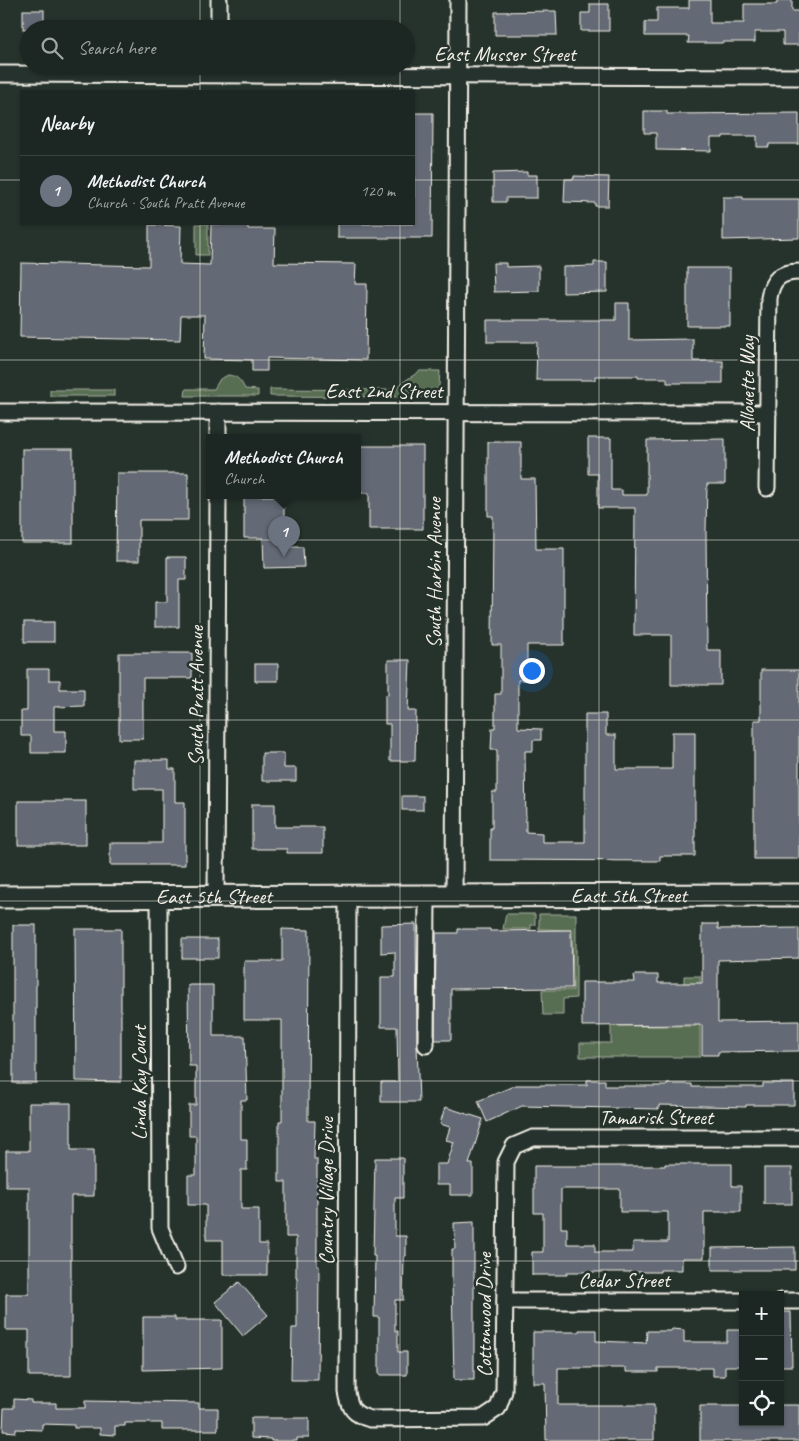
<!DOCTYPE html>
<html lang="en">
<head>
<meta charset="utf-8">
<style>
  body { margin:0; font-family:Caveat,sans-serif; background:#29322f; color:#f1f3f6 }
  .controls { position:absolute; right:15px; bottom:15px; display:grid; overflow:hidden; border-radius:0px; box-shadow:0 1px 4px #0004 }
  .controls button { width:45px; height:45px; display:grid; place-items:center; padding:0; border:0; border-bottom:1px solid #3a4340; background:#1c2622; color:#f1f3f6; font:25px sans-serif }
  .you { position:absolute; left:531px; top:670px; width:18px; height:18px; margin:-12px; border:4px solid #fff; border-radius:50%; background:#1a73e8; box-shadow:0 0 0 8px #1a73e833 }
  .badge { display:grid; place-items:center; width:32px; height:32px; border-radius:50%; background:#8c9099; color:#fff; font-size:16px; font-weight:700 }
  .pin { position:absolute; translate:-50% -41px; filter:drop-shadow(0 1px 2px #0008) }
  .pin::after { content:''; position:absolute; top:26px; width:18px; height:15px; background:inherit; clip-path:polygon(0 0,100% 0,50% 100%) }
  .popup { position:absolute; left:206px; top:434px; width:155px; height:65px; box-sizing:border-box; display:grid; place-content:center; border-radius:0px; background:#1c2622; filter:drop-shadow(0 1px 4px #0005); font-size:16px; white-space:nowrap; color:#a0a5a5 }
  .popup b { font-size:19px; color:#f1f3f6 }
  .popup::after { content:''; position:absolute; left:50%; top:100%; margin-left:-10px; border:10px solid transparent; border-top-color:#1c2622 }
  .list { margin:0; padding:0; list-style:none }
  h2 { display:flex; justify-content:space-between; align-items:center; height:65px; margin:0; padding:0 20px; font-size:21px }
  h2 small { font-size:16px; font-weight:400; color:#a0a5a5 }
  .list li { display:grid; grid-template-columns:32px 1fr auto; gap:15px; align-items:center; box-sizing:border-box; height:70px; padding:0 20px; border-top:1px solid #3a4340 }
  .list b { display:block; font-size:19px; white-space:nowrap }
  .list p { margin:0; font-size:16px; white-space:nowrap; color:#a0a5a5 }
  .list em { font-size:16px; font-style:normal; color:#a0a5a5 }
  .icon { flex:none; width:28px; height:28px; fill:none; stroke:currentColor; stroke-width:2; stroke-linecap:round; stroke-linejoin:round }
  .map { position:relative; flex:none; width:799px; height:1441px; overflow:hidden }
  .search { position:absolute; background:#1c2622; box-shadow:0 1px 4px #0004; left:20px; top:20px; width:395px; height:55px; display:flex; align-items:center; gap:12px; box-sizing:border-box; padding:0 18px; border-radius:28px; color:#a0a5a5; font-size:19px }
  .panel { position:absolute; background:#1c2622; box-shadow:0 1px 4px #0004; left:20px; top:90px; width:395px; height:135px; border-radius:0px }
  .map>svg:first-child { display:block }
  .green { fill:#586e53; stroke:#a6b09e }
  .building { fill:#646a74; stroke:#f4f1e8; fill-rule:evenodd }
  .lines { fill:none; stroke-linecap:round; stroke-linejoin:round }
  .street-casing { stroke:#f4f1e8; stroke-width:19 }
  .secondary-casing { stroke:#f4f1e8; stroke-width:25 }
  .street { stroke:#26332d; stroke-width:15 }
  .secondary { stroke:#26332d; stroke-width:21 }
  .grid { fill:none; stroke:#f4f1e8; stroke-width:1; stroke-opacity:0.55 }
  .labels { text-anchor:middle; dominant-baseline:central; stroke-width:5; stroke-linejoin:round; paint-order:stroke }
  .street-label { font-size:21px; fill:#f4f1e8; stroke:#26332d }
</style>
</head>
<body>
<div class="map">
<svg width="799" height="1441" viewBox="0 0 799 1441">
  <rect width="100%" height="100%" fill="#26332d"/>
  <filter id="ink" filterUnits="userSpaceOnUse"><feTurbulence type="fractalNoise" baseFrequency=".02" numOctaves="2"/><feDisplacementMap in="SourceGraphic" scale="10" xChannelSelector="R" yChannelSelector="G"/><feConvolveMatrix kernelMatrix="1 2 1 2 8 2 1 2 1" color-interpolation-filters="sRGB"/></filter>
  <g filter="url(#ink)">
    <g class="green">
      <rect x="196" y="224" width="12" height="31"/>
      <polygon points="420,371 440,371 439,386 436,393 425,397 270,396 270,389 391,390"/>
      <path d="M228,375C238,376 241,381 245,389L258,390V396H185L186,389H214L220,379Z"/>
      <rect x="50" y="390" width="64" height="6"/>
      <polygon points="506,914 535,914 535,925 531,925 531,929 503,929"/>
      <polygon points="539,914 576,914 576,998 563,999 563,1015 543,1015 542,990 573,990 572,930 539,929"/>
      <polygon points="684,976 700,976 700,1057 580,1057 580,1043 611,1043 611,1026 696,1026 696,991 684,990"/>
    </g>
    <g class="building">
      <polygon points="689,0 710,0 710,23 744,23 744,4 777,4 777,0 792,0 792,11 799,11 799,45 783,45 783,32 755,32 755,42 722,42 722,43 688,43 689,36 645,36 645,22 657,22 657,8 689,8"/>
      <polygon points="590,4 609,4 609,31 581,31 581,13 590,13"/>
      <rect x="23" y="10" width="21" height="19"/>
      <polygon points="556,11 557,35 495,35 495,12"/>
      <polygon points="644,111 667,111 667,114 799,113 799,144 769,144 769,147 757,147 757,136 723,136 723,138 711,138 711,151 656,150 656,133 644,133"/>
      <polygon points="414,113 433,113 432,238 337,238 337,224 414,224"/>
      <polygon points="527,172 527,175 537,175 537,198 506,198 506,202 493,202 493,173"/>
      <polygon points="574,176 609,177 608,206 595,206 595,203 564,202 565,179 574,179"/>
      <polygon points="723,197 743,197 743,199 799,199 799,238 723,240"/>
      <polygon points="211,224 248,224 248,229 275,229 274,263 356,264 355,284 367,284 366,360 267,358 267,371 252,371 252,360 204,359 205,315 181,315 180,340 20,337 21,263 149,266 149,225 181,226 180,264 210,265"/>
      <polygon points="594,262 607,262 607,292 563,293 563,267 594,266"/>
      <polygon points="493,263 506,263 506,267 539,266 539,291 494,292"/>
      <rect x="687" y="268" width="43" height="58"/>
      <polygon points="616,303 629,303 629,340 693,339 693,361 723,361 723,383 667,383 667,378 638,378 638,376 595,376 595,380 536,380 537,342 487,342 487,320 616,320"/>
      <polygon points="588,438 611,438 611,490 622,490 622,495 647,495 647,440 725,439 725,484 707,484 706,531 707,650 721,650 721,685 671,685 671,635 634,635 635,508 598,508 598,474 588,474"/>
      <polygon points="488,442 521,442 521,479 535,479 536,549 564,549 564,645 527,645 527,680 518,680 518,728 541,729 541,740 533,740 533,751 525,751 526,832 542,833 542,842 585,842 585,714 606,714 606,735 616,735 616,769 672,769 672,732 695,732 695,856 660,856 660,861 490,860 490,828 492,828 492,792 497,792 497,750 491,750 492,728 495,728 495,694 501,694 501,645 492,645 493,516 488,516"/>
      <polygon points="358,446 423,446 423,529 369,529 369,493 358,493"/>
      <rect x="22" y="449" width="51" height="94"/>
      <polygon points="117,473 188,473 188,520 139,520 139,561 116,561"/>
      <polygon points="244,496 284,496 284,547 303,547 304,567 264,568 263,538 244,538"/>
      <polygon points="167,557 186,557 186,580 179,580 179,627 155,627 155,602 167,602"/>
      <rect x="24" y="622" width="30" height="20"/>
      <polygon points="119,653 192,653 192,678 143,678 143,739 119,739"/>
      <polygon points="388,660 410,660 408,711 416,711 415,761 390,761 390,724 385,724 385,695 388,695"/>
      <rect x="255" y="664" width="23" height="17"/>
      <polygon points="27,669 49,669 49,680 60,680 60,689 84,689 84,706 54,707 54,731 66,731 66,753 31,753 31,736 21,736 21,711 27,711"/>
      <polygon points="761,670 799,670 799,859 754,859 754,720 761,720"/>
      <polygon points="262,753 284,753 284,768 296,768 296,781 262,781"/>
      <polygon points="134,760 169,760 169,769 175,769 175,802 185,802 185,865 110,865 110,843 162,843 162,789 134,789"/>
      <rect x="402" y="796" width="21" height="14"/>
      <rect x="18" y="801" width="68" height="44"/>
      <polygon points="252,804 275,804 275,827 323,827 323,853 287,853 287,849 252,849"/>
      <polygon points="416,924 417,1045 419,1102 381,1102 381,1082 398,1082 397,1027 381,1027 381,977 395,977 395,952 381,953 381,925"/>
      <polygon points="702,924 718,924 718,929 799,928 799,958 718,960 718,1022 799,1021 799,1051 718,1052 718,1055 702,1055 702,1025 582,1026 582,982 635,982 634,975 658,975 658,983 702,983"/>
      <rect x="13" y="925" width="23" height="158"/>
      <polygon points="75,929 121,929 121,1082 76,1081"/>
      <polygon points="282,929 309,930 308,1121 315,1121 314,1159 317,1159 317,1266 319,1266 318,1380 291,1380 292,1328 297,1328 297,1277 296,1277 296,1237 286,1237 286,1182 279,1182 279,1121 282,1121 282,1020 244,1020 244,961 282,961"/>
      <polygon points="458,929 490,929 490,931 571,930 572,988 451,989 451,1040 435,1040 436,933 458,933"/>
      <rect x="182" y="939" width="36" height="19"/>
      <polygon points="188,985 213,985 213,1036 245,1036 247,1100 241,1100 241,1139 247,1139 247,1170 241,1170 241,1209 259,1209 259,1244 267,1244 267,1275 223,1275 223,1240 206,1240 206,1205 188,1205 188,1175 196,1175 196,1136 189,1136 189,1105 196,1105 196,1066 189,1066"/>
      <polygon points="587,1080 605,1080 605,1086 667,1086 667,1084 692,1084 692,1087 763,1087 763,1083 794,1083 794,1105 746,1105 746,1107 659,1105 659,1109 522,1106 487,1122 478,1101 516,1085 587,1085"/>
      <polygon points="29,1103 71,1103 71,1150 94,1150 94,1196 71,1196 71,1376 29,1376 29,1330 6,1330 6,1294 29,1294 29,1187 6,1187 6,1151 29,1151"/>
      <polygon points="445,1107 483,1119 469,1164 473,1164 473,1195 450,1195 450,1185 436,1185 436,1164 447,1164 454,1142 446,1140 450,1127 440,1124"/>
      <polygon points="375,1158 403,1158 403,1198 395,1198 395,1236 406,1236 406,1256 404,1256 403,1300 395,1300 395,1331 398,1331 398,1352 407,1352 407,1375 379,1375 379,1317 374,1317 375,1256 373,1256"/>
      <path d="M665,1164H732V1186H741V1212H704V1258H682V1270H660V1272H567V1275H532V1252H543V1213H534V1166H665ZM561,1189H620V1212H668V1242H633V1252H595V1244H567V1228H561Z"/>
      <rect x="764" y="1168" width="28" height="36"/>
      <polygon points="474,1222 474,1380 454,1380 452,1280 452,1249 455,1249 454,1223"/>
      <polygon points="795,1247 795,1270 712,1270 712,1248"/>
      <polygon points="239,1282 268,1315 243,1336 215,1302"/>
      <polygon points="780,1312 791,1312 792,1366 780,1366"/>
      <polygon points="143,1317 175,1317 175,1320 222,1320 222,1368 143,1370"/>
      <polygon points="672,1329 684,1330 684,1342 727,1342 727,1330 743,1330 743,1366 725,1366 725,1376 713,1376 713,1368 658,1368 658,1372 626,1372 626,1368 558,1368 558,1405 654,1405 654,1440 546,1440 545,1383 533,1383 533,1332 579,1332 579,1330 596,1330 596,1341 646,1343 647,1331 671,1331"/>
      <polygon points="14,1399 31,1400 31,1403 56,1403 56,1408 85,1408 85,1401 199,1403 199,1408 218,1408 218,1430 162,1430 162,1423 125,1423 125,1426 115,1426 115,1435 100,1434 100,1428 74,1428 74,1425 42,1424 42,1430 16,1429 16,1432 3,1431 4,1408 14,1408"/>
      <polygon points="780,1405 799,1405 799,1441 700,1441 700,1406 743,1406 743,1422 780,1422"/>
      <polygon points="251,1418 309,1418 309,1438 297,1438 297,1441 271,1441 271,1439 251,1438"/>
    </g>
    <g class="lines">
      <g class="street-casing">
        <g id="street">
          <polyline points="219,29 219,0"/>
          <polyline points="0,74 799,77"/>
          <polyline points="0,412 768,413"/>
          <polyline points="218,438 218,412"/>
          <path d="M767,488L769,298C772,279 780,272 799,272"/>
          <path d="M348,896L347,1392C350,1409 353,1414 370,1419L483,1418L498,1408L504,1391L506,1162L514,1146L533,1138H799"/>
          <polyline points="454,896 458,0"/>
          <polyline points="159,897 160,1228 176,1267"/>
          <polyline points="216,897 218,496"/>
          <polyline points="426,1045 427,896"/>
          <polyline points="505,1301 743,1301"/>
          <polyline points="780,1301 799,1301"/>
        </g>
      </g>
      <g class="secondary-casing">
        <g id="secondary">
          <path id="s1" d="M0,897L799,895"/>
        </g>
      </g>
      <use href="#street" class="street"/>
      <use href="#secondary" class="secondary"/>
    </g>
  </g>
  <path class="grid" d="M200,0V29M400,0V29M599,0V1441M200,66V91M400,66V91M0,180H21M414,180H799M200,224V1441M400,224V1441M0,360H799M0,540H799M0,720H799M0,901H799M0,1081H799M0,1261H799"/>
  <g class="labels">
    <g class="street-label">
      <text x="505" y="54">East Musser Street</text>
      <text transform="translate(747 384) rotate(-90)">Allouette Way</text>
      <text x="384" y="391">East 2nd Street</text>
      <text transform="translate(434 573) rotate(-90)">South Harbin Avenue</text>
      <text transform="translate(196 696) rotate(-90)">South Pratt Avenue</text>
      <text stroke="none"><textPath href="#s1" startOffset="629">East 5th Street</textPath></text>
      <text stroke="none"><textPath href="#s1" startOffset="214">East 5th Street</textPath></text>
      <text transform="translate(139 1083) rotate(-90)">Linda Kay Court</text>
      <text x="656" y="1117">Tamarisk Street</text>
      <text transform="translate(326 1191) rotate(-90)">Country Village Drive</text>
      <text x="624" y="1280">Cedar Street</text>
      <text transform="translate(484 1315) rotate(-90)">Cottonwood Drive</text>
    </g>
  </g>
</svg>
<div class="controls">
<button>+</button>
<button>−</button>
<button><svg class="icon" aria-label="locate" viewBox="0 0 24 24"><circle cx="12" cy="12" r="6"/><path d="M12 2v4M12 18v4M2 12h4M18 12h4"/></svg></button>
</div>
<div class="you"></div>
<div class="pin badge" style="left:284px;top:557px;background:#6b7280">1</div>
<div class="popup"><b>Methodist Church</b>Church</div>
<div class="search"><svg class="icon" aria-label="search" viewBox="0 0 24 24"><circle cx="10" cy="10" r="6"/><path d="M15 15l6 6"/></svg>Search here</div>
<section class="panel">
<h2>Nearby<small></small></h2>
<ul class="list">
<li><span class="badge" style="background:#6b7280">1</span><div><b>Methodist Church</b><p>Church · South Pratt Avenue</p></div><em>120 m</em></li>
</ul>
</section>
</div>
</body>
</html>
